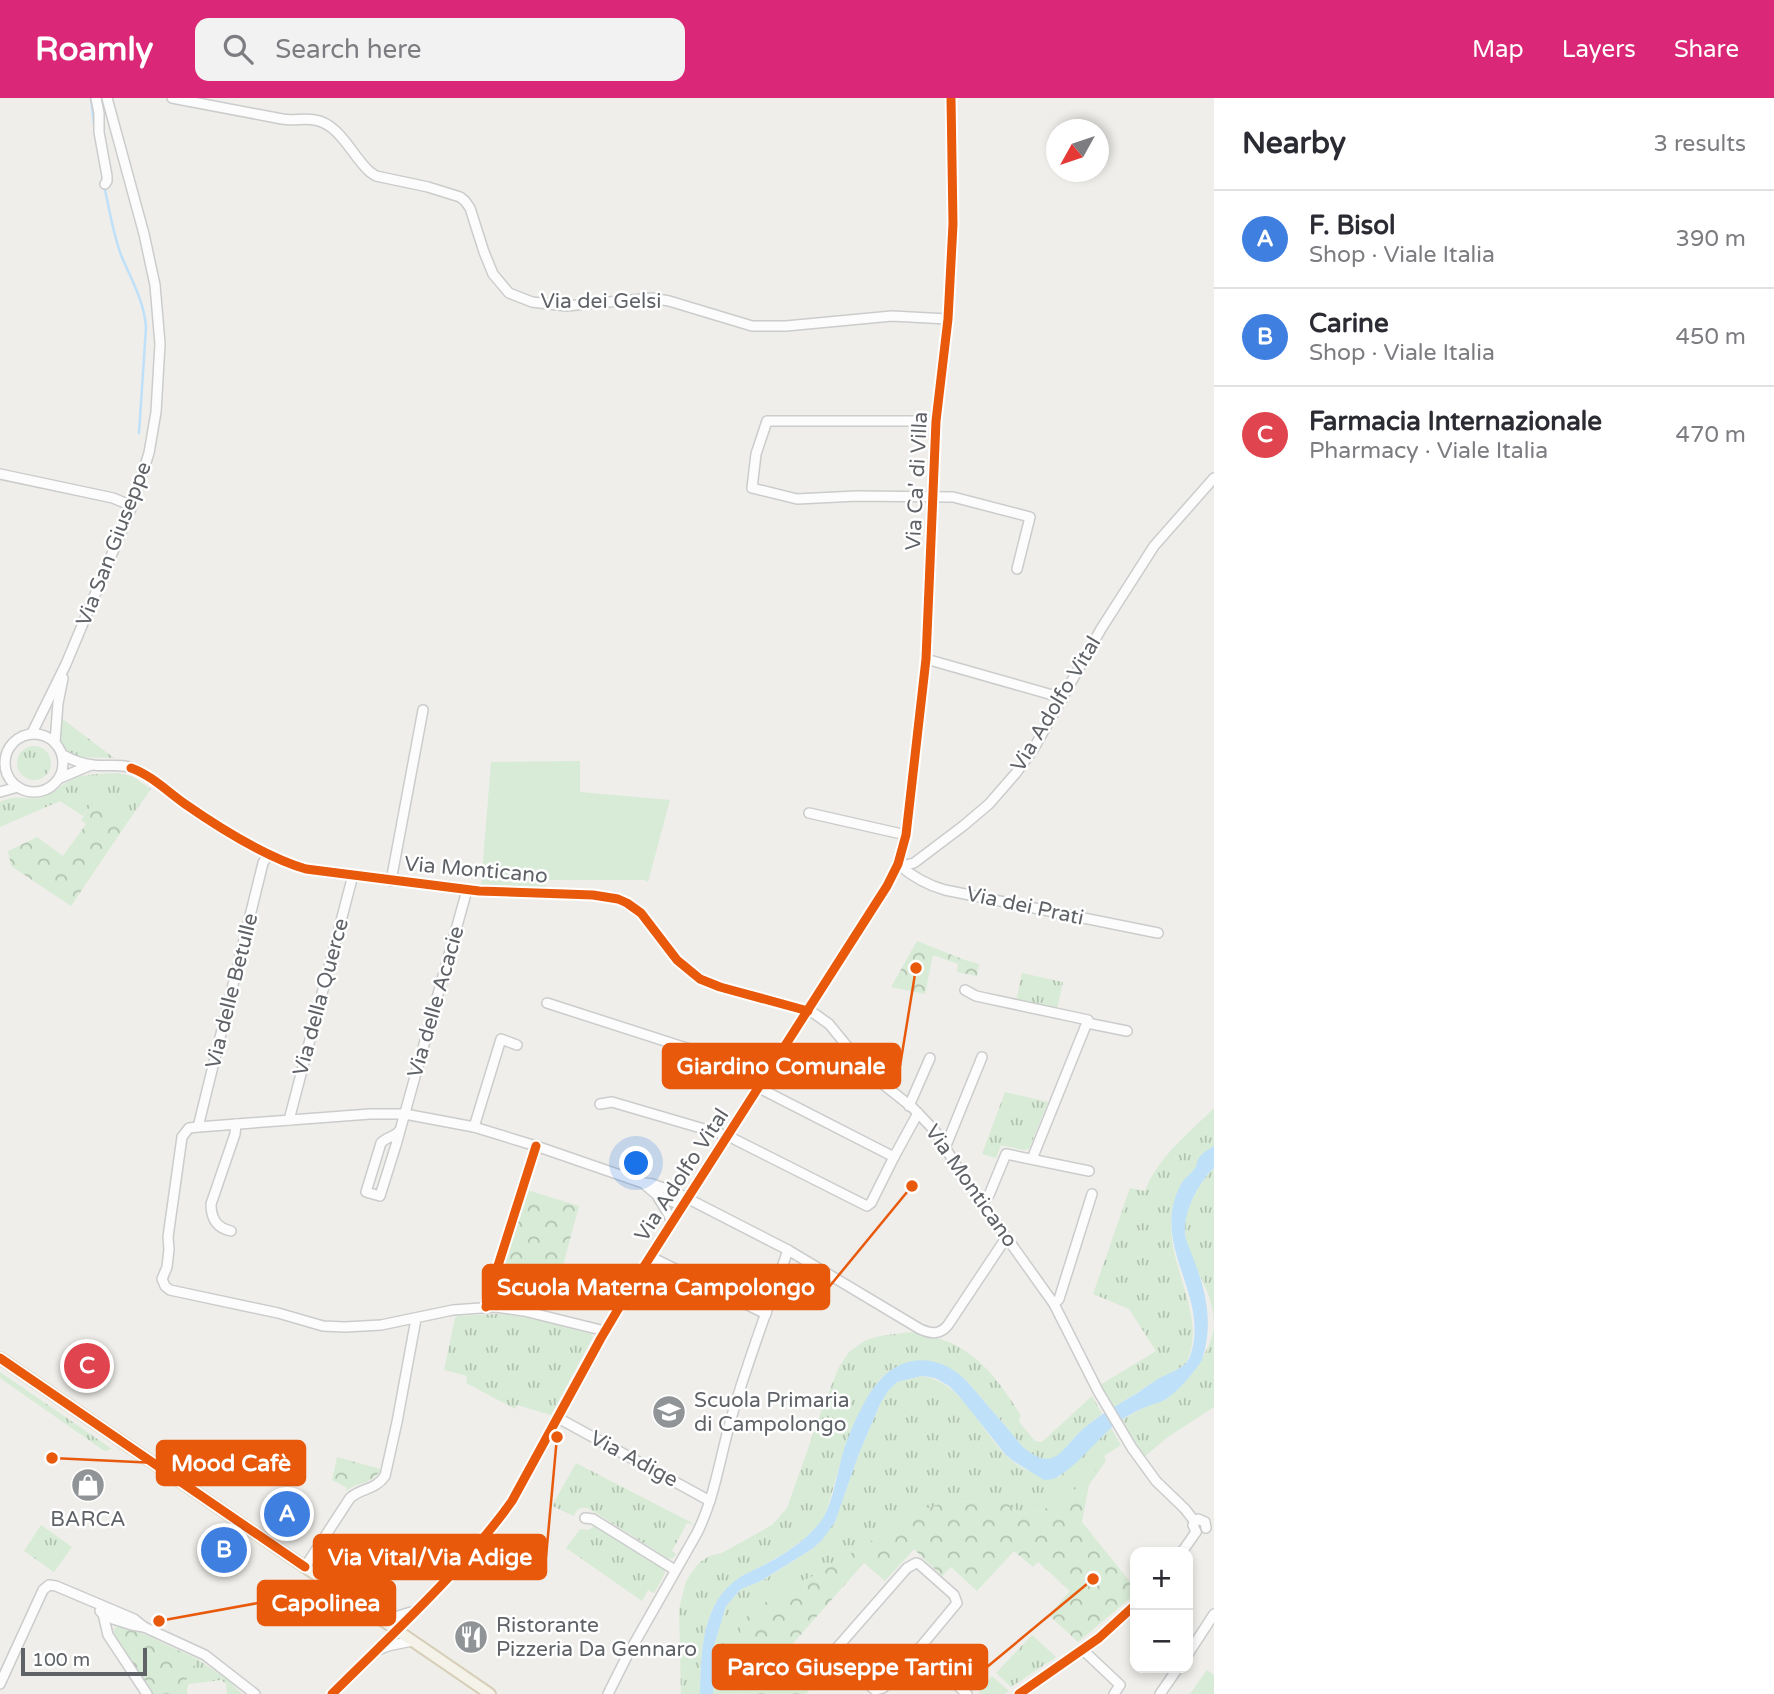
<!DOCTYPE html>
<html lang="en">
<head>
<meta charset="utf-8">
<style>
  body { margin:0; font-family:"Varela Round",sans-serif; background:#f2f2f3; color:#2b2b33 }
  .controls { position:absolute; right:21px; bottom:21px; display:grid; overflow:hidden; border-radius:14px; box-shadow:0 4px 10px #0003 }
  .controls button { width:63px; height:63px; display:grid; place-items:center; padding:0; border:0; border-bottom:2px solid #e1e1e2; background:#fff; color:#2b2b33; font:35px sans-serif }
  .compass { position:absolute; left:1046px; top:21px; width:63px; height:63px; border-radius:50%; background:#fff; box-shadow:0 4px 10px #0003; rotate:230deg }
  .scale { position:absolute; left:21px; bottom:18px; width:126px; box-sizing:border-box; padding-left:7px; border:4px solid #5f6368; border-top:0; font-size:19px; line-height:24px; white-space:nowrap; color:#5f6368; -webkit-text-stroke:5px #fff; paint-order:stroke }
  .you { position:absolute; left:637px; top:1066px; width:24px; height:24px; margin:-18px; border:5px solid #fff; border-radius:50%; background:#1a73e8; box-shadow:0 0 0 10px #1a73e833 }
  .badge { display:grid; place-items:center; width:46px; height:46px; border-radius:50%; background:#db2777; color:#fff; font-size:23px; font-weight:700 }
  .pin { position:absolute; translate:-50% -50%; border:4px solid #fff; box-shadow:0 2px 7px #0006 }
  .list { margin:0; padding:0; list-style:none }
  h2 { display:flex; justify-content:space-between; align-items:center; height:91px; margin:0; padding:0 28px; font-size:30px }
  h2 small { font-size:23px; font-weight:400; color:#7c7c81 }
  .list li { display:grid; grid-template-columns:46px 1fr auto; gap:21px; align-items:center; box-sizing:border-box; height:98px; padding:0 28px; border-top:2px solid #e1e1e2 }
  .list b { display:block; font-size:26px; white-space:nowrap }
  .list p { margin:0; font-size:23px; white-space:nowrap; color:#7c7c81 }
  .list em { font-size:23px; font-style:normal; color:#7c7c81 }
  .icon { flex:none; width:38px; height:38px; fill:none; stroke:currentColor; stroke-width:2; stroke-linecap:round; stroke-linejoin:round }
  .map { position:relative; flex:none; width:1214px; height:1596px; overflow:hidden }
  header { display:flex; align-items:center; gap:42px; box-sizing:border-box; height:98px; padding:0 35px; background:#db2777; color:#fff }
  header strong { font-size:33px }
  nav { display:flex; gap:38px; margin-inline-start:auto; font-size:24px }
  .search { width:490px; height:63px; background:#f2f2f3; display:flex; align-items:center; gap:18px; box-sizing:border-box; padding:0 24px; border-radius:14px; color:#7c7c81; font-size:26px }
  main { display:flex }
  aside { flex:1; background:#fff }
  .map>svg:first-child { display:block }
  .grass { fill:url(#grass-tufts) }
  .park { fill:url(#park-crowns) }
  .garden { fill:#d8ebd6 }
  .water { fill:#bfe0f9 }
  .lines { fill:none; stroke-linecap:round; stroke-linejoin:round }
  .stream { stroke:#bfe0f9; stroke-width:2.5 }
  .minor-casing { stroke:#cbcccc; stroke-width:12 }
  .major-casing { stroke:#d7ceb8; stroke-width:14 }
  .minor { stroke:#fdfcfc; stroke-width:9 }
  .major { stroke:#f4f2e9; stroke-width:10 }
  .cycleway-casing { stroke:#fff; stroke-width:13 }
  .cycleway { stroke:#e8590c; stroke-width:9 }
  .labels { text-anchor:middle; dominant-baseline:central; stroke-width:5; stroke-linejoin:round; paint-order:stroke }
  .street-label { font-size:21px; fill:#5f6368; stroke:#fff }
  .poi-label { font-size:21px; fill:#5f6368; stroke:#fff; text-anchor:start }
  .leader { fill:none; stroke:#e8590c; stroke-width:2.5 }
  .callout-dot { fill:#e8590c; stroke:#fff; stroke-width:2.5 }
  .callout { fill:#e8590c; stroke:#e8590c; stroke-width:2.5 }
  .callout-label { font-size:23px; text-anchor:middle; font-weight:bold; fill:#fff }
</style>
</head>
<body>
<header>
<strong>Roamly</strong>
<div class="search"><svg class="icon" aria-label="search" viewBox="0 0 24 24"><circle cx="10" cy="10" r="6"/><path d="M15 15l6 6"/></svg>Search here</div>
<nav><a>Map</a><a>Layers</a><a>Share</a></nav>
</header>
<main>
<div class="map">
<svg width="1214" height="1596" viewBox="0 0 1214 1596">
  <defs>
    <pattern id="grass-tufts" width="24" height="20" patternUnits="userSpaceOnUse" patternTransform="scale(1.75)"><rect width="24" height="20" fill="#d8ebd6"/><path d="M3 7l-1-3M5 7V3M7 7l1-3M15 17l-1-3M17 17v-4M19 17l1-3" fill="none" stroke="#b2c2b1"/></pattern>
    <pattern id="park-crowns" width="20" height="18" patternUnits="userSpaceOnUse" patternTransform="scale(1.75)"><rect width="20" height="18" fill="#d8ebd6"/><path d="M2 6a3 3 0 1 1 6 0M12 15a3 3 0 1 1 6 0" fill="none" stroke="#b2c2b1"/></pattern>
  </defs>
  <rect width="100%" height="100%" fill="#efeeea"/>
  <g class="grass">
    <path d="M60,619L114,660C79,659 56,665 60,619Z"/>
    <circle cx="34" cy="665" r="17"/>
    <path d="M118,675L132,678L151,691L127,725L95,703L83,718L60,703L0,729V704C17,696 22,702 39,700C52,698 61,686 73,681C87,675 103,676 118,675Z"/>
    <polygon points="1022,875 1063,884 1057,911 1016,903"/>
    <polygon points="1005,994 1048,1004 1029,1051 1024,1052 1001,1047 996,1060 982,1056"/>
    <path d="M1214,1010V1048C1200,1057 1203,1061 1194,1072C1134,1139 1214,1201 1187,1264C1179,1273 1165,1277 1155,1283C1141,1292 1128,1301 1114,1309L1100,1287L1156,1253L1129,1211L1093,1196L1130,1090L1145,1093C1157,1060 1189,1035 1214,1010Z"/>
    <path d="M1214,1070V1309L1168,1339L1144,1359L1122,1322C1131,1317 1140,1311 1150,1307C1157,1305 1164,1303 1169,1299C1189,1282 1211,1254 1214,1228C1214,1211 1209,1196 1202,1182C1197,1172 1186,1147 1185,1137C1182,1115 1198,1085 1214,1070Z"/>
    <path d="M496,1216C528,1218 559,1228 591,1236L593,1239L551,1317L517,1307L515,1311L466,1285L467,1278L444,1272L455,1220L458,1218Z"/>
    <path d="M911,1234C922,1237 933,1238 943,1242C978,1253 1003,1288 1021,1318L1019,1321L1020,1325L1035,1343L1041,1344L1044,1342L1092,1298L1102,1316C1092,1323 1082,1331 1073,1341C1067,1347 1061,1358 1053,1361C1043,1365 1030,1355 1023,1349L966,1282L957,1275L896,1269L880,1281L869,1297L845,1348L825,1419C802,1449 773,1461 742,1479C701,1502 701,1555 700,1596H681L679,1511L686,1483L692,1474L699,1465L709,1458L722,1455L772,1427L787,1410L822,1311L839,1269L849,1254L866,1242L880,1238Z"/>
    <polygon points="0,1274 112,1351 105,1353 100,1350 0,1280"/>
    <path d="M922,1278C973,1287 983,1350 1026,1372C1035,1376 1049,1377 1059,1379L1111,1330L1121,1347L1104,1358L1106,1363C1083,1383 1056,1417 1023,1414C1015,1413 1006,1405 1000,1400L939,1406L918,1414L819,1475L777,1496L748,1517L739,1543L744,1596H713L714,1548L726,1508L741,1491L762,1483L812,1451L835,1424L858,1358L880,1306L888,1292L897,1284Z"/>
    <path d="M576,1365L696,1427L687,1425L672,1453L676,1456L673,1460L669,1461L588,1410C581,1409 576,1411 574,1418L552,1408Z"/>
    <polygon points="41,1427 72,1449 54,1474 24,1453"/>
    <polygon points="595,1428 665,1471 665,1475 654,1495 648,1492 642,1503 566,1450 580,1431 588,1432"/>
    <polygon points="1032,1537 1056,1559 1011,1589 996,1575"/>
    <polygon points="197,1561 228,1582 242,1596 227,1596 226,1586 221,1582 189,1586 187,1590 187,1596 179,1596"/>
    <polygon points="1207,1572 1214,1577 1214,1596 1190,1596"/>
    <polygon points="992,1578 1009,1593 1004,1596 979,1596 980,1591"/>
  </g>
  <g class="park">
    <polygon points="95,702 127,725 71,808 11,768 8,753 37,739 63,758 86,726 81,722"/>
    <polygon points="917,843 965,862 979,866 977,878 957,874 958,866 933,857 925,896 891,889"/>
    <polygon points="527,1092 579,1108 558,1186 501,1167"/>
    <path d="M337,1359L377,1370L381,1372C368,1389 360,1382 346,1393L347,1390L332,1382Z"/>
    <path d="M1106,1363L1089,1387L1082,1424L1135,1490V1496L1078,1544L1049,1517L1070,1493L1038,1464L1033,1469L1014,1453L977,1493L951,1469L942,1478L914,1451L885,1483L864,1465L779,1561L811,1590L806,1596H744L739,1543L741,1529L748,1517L777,1496L819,1475L918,1414L939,1406L1000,1400C1007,1405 1015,1413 1023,1414C1056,1417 1083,1383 1106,1363Z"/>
    <polygon points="118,1528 135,1532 197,1561 179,1596 152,1596 114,1535 114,1531"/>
  </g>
  <polygon class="garden" points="580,663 580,694 670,702 648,784 644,782 546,782 545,790 481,788 491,664"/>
  <path class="water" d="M1214,1048V1070C1198,1085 1183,1114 1185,1137C1186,1143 1190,1151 1192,1157C1206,1192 1214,1225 1202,1262C1195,1273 1177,1295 1166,1301C1162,1304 1156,1305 1151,1307C1140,1311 1128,1317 1118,1324C1098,1340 1081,1364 1059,1378C1055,1381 1049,1382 1044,1382L1013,1363L1005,1356L959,1298L949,1288L935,1280L922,1278L897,1284L888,1293L880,1306L858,1358L835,1424L822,1442L812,1451L761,1483L741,1491L726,1508L714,1548L713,1596H700C701,1556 701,1505 739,1480C746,1475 755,1472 762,1468C785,1456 806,1443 821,1423C833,1408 838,1368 845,1348C853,1327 865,1298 880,1282C901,1259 931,1256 956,1274C966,1281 974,1291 982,1301C996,1317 1010,1333 1023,1349C1055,1376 1061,1351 1083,1331C1099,1317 1117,1307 1136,1296C1143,1291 1150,1286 1158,1281C1168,1275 1182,1272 1189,1261C1214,1198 1145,1146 1183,1083C1186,1079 1191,1076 1194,1071C1200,1064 1194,1070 1198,1062C1201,1055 1208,1052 1214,1048Z"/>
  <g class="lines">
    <g class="stream">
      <polyline points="91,0 95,35"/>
      <path d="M104,87C109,110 113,135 121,157C131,181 144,203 146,229L139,335"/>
    </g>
    <g class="minor-casing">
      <g id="minor">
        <polyline points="96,0 99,15 99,34 107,78 107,83 105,86"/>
        <path d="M172,0L282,21C293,23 304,20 315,22C340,26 352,58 370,74L376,78L428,89L460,99L465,103L470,110L484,154L493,176L509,195L532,204L566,208L652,200L669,203L752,228H786L892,218L948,221"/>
        <polyline points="936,323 767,323 756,356 752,390 797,401 857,398 953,399 1030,419 1017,471"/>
        <polyline points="0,376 113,400 132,408"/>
        <polyline points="926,561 1063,600"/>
        <polyline points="32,635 66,566 132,408 149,355 156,314 160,246 155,187 144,136 107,0"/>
        <circle cx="34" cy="665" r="29"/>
        <polyline points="55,644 58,605 63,580"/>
        <path d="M63,657C72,662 83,666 93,667C107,669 122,665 135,671C153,679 168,694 184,705C219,730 265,759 306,771L479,793L593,797L618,801L627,805L641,815L677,862L700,881L720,889L808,913L815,916L829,926L869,975L913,1010L935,1033L962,1077L1054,1206L1098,1293L1132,1350L1156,1383L1185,1411L1195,1424"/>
        <polyline points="60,680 91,667"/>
        <polyline points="0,694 18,689"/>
        <polyline points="809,715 906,737"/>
        <polyline points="898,766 906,767 914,765 963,728 989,706 1016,675 1034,650 1101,531 1154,448 1214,380"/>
        <path d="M899,767C913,779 927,787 945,792L1158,835"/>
        <polyline points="391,783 423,612"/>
        <polyline points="965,892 976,898 1088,922 1032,1061"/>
        <polyline points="547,905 767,976"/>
        <polyline points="1087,925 1127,933"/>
        <polyline points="600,1006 612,1004 728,1038 867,1108 871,1105 894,1059 759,990"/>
        <polyline points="909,1008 930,960"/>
        <polyline points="289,1022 353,777"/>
        <polyline points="198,1029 263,765 268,757"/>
        <polyline points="474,1029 501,941 517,947"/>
        <path d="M399,1033C395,1039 386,1039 381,1045L366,1094L380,1098L396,1047L467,792"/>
        <polyline points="945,1050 982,959"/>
        <polyline points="894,1059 918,1015"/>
        <path d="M645,1085L652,1086L675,1094L788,1152L920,1231C931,1236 940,1237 948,1227L1006,1140"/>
        <polyline points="658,1099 669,1117 672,1126"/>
        <polyline points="982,1105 989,1097 1006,1056 1089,1073"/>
        <path d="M231,1133C217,1130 211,1121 211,1106L235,1036L236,1026"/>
        <polyline points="651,1159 766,1216"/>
        <polyline points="1054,1206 1059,1201 1092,1096"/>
        <polyline points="486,1209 488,1199 536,1048"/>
        <polyline points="605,1233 524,1213 495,1209 453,1212 381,1227 345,1229 323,1228 278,1215 170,1192 165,1188 162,1181 167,1169 169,1151 168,1139 182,1039 189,1030 198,1029 370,1016 405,1016 474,1029 536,1048 643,1085 657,1097 683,1108"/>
        <polyline points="558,1320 710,1403"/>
        <polyline points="585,1420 593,1421 675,1472"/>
        <polyline points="1196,1434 1193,1427 1195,1424 1198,1421 1205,1424 1206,1430"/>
        <polyline points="1182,1454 1196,1434"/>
        <polygon points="916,1465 919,1466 954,1497 957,1505 918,1552 883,1590 875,1592 838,1560 835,1552 907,1470"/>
        <path d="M305,1469L350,1400C363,1389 374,1393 385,1378L397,1324L416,1221"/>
        <polyline points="100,1513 103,1516 108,1537 147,1596"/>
        <polyline points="103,1516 113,1521 132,1527 144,1529 205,1557 255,1596"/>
        <polyline points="379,1520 395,1519 411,1514"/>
        <polyline points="378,1552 388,1548 412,1543"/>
        <polyline points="918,1552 967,1596"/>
        <polyline points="1083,1552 1120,1587 1114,1596"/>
        <polyline points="1188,1556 1214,1516"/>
        <polyline points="0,1586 43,1492 49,1487 56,1488 134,1521 144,1529"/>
        <path d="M332,1596C393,1535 462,1473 512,1403L601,1240L636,1181L887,788L898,766L906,737L926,561L936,323L948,221L953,126L951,0"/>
        <path d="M608,1596L626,1560L697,1435C715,1399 720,1359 731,1321C747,1264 769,1208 788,1152"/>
        <polyline points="1019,1596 1099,1540 1135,1507"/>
        <polyline points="1160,1596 1178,1570"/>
      </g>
    </g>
    <g class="major-casing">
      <polyline id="major" points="0,1260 490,1596"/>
    </g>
    <use href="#minor" class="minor"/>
    <use href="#major" class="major"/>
    <g class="cycleway-casing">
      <g id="cycleway">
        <path d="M131,670C151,677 168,694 185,706C221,731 265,759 306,771L479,793L593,797L618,801L627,805L641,815L677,862L700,881L720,889L808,913"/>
        <polyline points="486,1209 488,1199 536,1048"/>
        <polyline points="0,1260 305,1469"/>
        <path d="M332,1596C393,1535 462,1473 512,1403L601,1240L636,1181L887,788L898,766L906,737L926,561L936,323L948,221L953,126L951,0"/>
        <polyline points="1019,1596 1099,1540 1135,1507"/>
      </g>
    </g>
    <use href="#cycleway" class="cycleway"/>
  </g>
  <defs>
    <g id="school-disc" transform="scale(1.75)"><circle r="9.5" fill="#919496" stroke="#fff"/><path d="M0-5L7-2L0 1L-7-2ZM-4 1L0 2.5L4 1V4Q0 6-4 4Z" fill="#fff"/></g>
    <g id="shop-disc" transform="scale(1.75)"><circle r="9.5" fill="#919496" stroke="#fff"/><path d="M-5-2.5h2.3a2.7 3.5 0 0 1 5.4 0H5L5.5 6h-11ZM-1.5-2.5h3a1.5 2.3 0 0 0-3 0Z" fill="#fff"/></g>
    <g id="restaurant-disc" transform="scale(1.75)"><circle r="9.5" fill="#919496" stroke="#fff"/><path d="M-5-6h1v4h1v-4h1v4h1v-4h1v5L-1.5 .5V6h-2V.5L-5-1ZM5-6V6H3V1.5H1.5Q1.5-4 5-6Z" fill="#fff"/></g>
  </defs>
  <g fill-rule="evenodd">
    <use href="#school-disc" x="669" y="1314"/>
    <use href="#shop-disc" x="88" y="1387"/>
    <use href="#restaurant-disc" x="471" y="1539"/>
  </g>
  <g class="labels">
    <g class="street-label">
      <text x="601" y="203">Via dei Gelsi</text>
      <text transform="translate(917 383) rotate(-87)">Via Ca' di Villa</text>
      <text transform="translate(114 446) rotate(-69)">Via San Giuseppe</text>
      <text transform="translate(1056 606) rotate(-59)">Via Adolfo Vital</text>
      <text transform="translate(476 772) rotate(5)">Via Monticano</text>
      <text transform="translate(1025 808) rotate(12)">Via dei Prati</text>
      <text transform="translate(232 893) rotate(-76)">Via delle Betulle</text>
      <text transform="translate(321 899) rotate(-75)">Via della Querce</text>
      <text transform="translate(436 904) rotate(-74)">Via delle Acacie</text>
      <text transform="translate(682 1077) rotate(-57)">Via Adolfo Vital</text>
      <text transform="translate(971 1088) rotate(55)">Via Monticano</text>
      <text transform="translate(634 1361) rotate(28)">Via Adige</text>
    </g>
    <g class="poi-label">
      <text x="694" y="1302">Scuola Primaria<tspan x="694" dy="24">di Campolongo</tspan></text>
      <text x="88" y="1421" text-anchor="middle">BARCA</text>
      <text x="496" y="1527">Ristorante<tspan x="496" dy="24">Pizzeria Da Gennaro</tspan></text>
    </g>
  </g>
  <path class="leader" d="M916 870L900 968M912 1088L829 1189M52 1360L157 1365M557 1339L546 1459M159 1523L258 1505M1093 1481L987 1569"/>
  <g class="callout-dot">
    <circle cx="916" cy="870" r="7"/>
    <circle cx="912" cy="1088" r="7"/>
    <circle cx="52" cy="1360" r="7"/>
    <circle cx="557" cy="1339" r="7"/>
    <circle cx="159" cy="1523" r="7"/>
    <circle cx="1093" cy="1481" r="7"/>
  </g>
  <g class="callout">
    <rect x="663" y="946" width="237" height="44" rx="7"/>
    <rect x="483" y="1167" width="346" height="44" rx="7"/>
    <rect x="157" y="1343" width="148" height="44" rx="7"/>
    <rect x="314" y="1437" width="232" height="44" rx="7"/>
    <rect x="258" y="1483" width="137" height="44" rx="7"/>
    <rect x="713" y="1547" width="274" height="44" rx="7"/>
  </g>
  <g class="callout-label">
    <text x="781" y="976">Giardino Comunale</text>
    <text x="656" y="1197">Scuola Materna Campolongo</text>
    <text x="231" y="1373">Mood Cafè</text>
    <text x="430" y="1467">Via Vital/Via Adige</text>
    <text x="326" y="1513">Capolinea</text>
    <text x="850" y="1577">Parco Giuseppe Tartini</text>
  </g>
</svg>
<div class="controls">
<button>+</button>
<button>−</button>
</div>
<svg class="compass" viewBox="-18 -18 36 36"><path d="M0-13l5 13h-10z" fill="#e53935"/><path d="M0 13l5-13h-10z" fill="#7c7c81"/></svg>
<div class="scale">100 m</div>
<div class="you"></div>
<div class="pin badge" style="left:287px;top:1416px;background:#3f7fe0">A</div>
<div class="pin badge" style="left:224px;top:1452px;background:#3f7fe0">B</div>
<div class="pin badge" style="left:87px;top:1268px;background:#e0444e">C</div>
</div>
<aside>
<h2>Nearby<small>3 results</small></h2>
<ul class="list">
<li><span class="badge" style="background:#3f7fe0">A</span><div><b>F. Bisol</b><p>Shop · Viale Italia</p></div><em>390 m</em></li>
<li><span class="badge" style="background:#3f7fe0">B</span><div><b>Carine</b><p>Shop · Viale Italia</p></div><em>450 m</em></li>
<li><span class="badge" style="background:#e0444e">C</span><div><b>Farmacia Internazionale</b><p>Pharmacy · Viale Italia</p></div><em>470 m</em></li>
</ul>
</aside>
</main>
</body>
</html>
